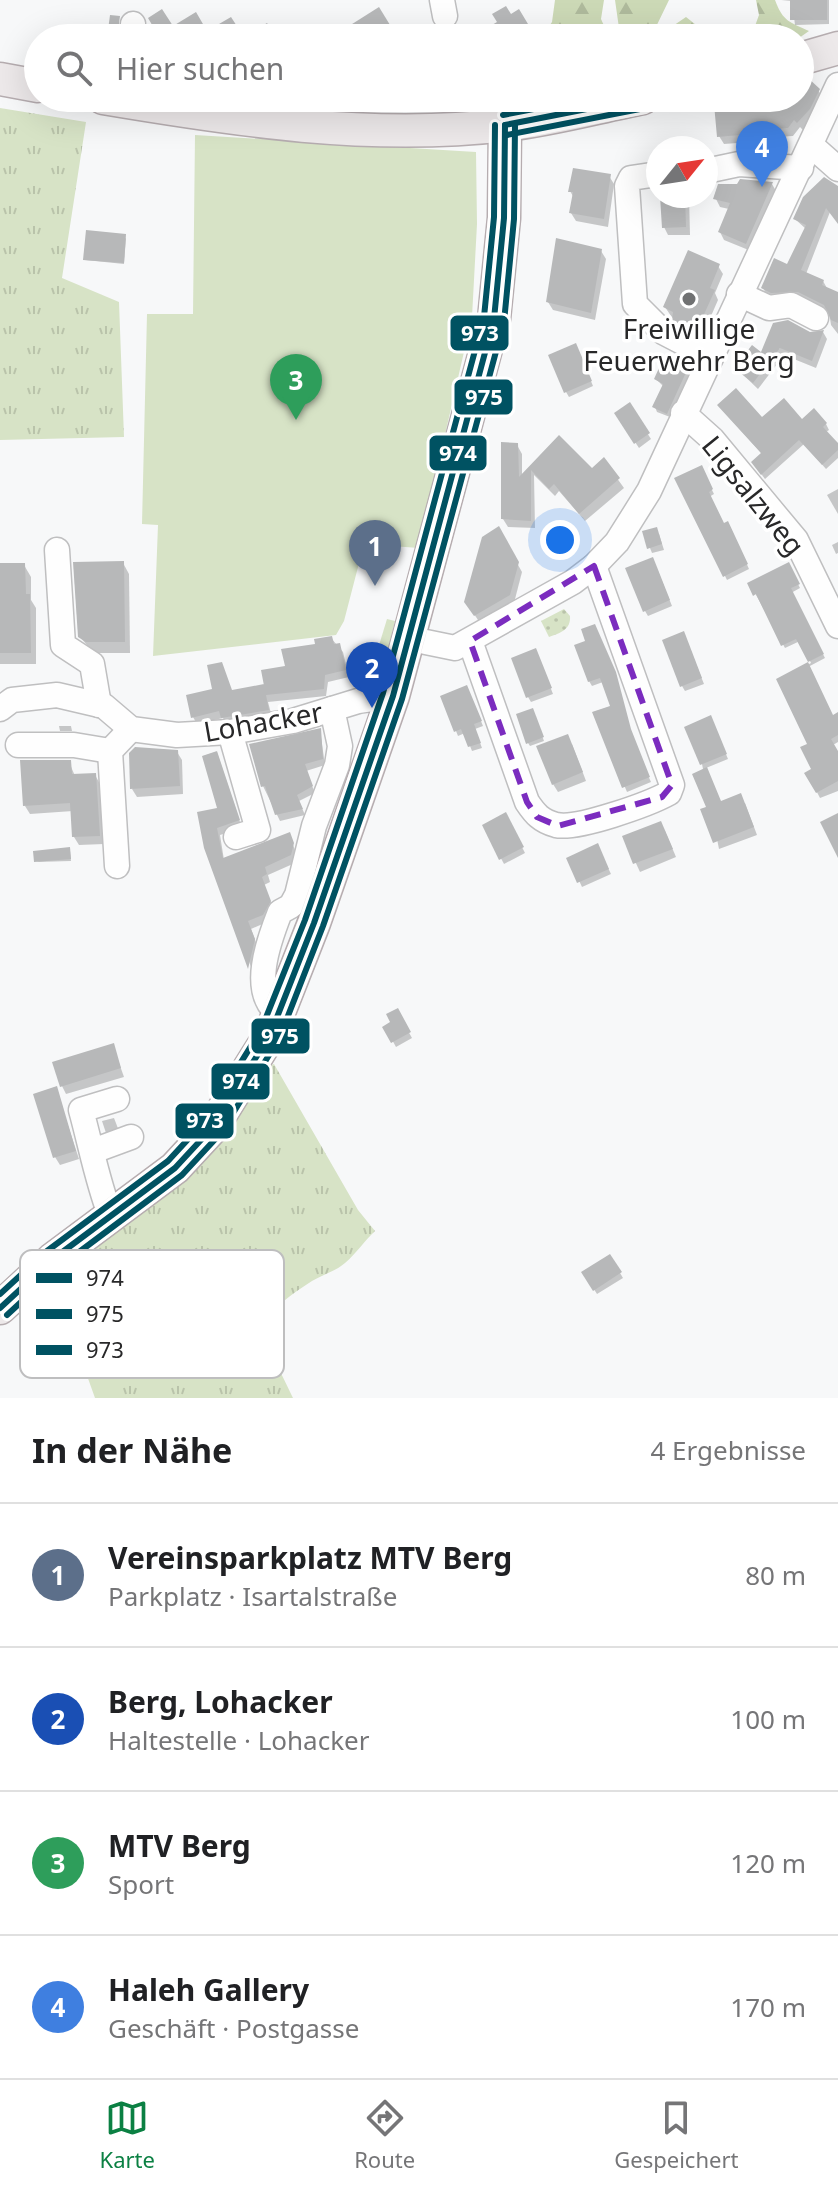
<!DOCTYPE html>
<html lang="de">
<head>
<meta charset="utf-8">
<style>
  body { margin:0; font-family:"Noto Sans",sans-serif; background:#f2f2f2; color:#202124 }
  .compass { position:absolute; left:646px; top:136px; width:72px; height:72px; border-radius:50%; background:#fff; box-shadow:0 8px 32px #0002; rotate:60deg }
  .you { position:absolute; left:560px; top:540px; width:28px; height:28px; margin:-20px; border:6px solid #fff; border-radius:50%; background:#1a73e8; box-shadow:0 0 0 12px #1a73e833 }
  .badge { display:grid; place-items:center; width:52px; height:52px; border-radius:50%; background:#0b8043; color:#fff; font-size:26px; font-weight:700 }
  .pin { position:absolute; translate:-50% -66px; filter:drop-shadow(0 2px 4px #0008) }
  .pin::after { content:''; position:absolute; top:42px; width:28px; height:24px; background:inherit; clip-path:polygon(0 0,100% 0,50% 100%) }
  .list { margin:0; padding:0; list-style:none }
  h2 { display:flex; justify-content:space-between; align-items:center; height:104px; margin:0; padding:0 32px; font-size:34px }
  h2 small { font-size:26px; font-weight:400; color:#757577 }
  .list li { display:grid; grid-template-columns:52px 1fr auto; gap:24px; align-items:center; box-sizing:border-box; height:144px; padding:0 32px; border-top:2px solid #e0e0e0 }
  .list b { display:block; font-size:30px; white-space:nowrap }
  .list p { margin:0; font-size:26px; white-space:nowrap; color:#757577 }
  .list em { font-size:26px; font-style:normal; color:#757577 }
  .icon { flex:none; width:44px; height:44px; fill:none; stroke:currentColor; stroke-width:2; stroke-linecap:round; stroke-linejoin:round }
  .map { position:relative; flex:none; width:838px; height:1398px; overflow:hidden }
  .search { position:absolute; background:#fff; box-shadow:0 8px 32px #0002; left:24px; right:24px; top:24px; height:88px; display:flex; align-items:center; gap:20px; box-sizing:border-box; padding:0 28px; border-radius:44px; color:#757577; font-size:30px }
  .sheet { height:680px; background:#fff }
  nav { display:flex; justify-content:space-around; align-items:center; box-sizing:border-box; height:112px; border-top:2px solid #e0e0e0; background:#fff; font-size:22px; color:#757577 }
  nav a { display:grid; justify-items:center; gap:4px }
  nav .on { color:#0b8043 }
  .map>svg:first-child { display:block }
  .grass { fill:url(#grass-tufts) }
  .forest { fill:url(#forest-firs) }
  .park { fill:url(#park-dots) }
  .garden { fill:#d7e3c6 }
  .shadow { fill:#0003 }
  .building { fill:#b7b8b9 }
  .lines { fill:none; stroke-linecap:round; stroke-linejoin:round }
  .minor-casing { stroke:#bfbfc0; stroke-width:27 }
  .major-casing { stroke:#b6adb0; stroke-width:35 }
  .minor { stroke:#fefefe; stroke-width:24 }
  .major { stroke:#ede9ea; stroke-width:32 }
  .bus-1-casing { stroke:#fff; stroke-width:12 }
  .bus-2-casing { stroke:#fff; stroke-width:12 }
  .bus-3-casing { stroke:#fff; stroke-width:12 }
  .bus-1 { stroke:#005262; stroke-width:6 }
  .bus-2 { stroke:#005262; stroke-width:6 }
  .bus-3 { stroke:#005262; stroke-width:6 }
  .marked { fill:none; stroke:#7b2cbf; stroke-width:6; stroke-dasharray:16 10; stroke-linejoin:round }
  .poi-dot { fill:#707172; stroke:#fff; stroke-width:3 }
  .labels { text-anchor:middle; dominant-baseline:central; stroke-width:7; stroke-linejoin:round; paint-order:stroke }
  .poi-label { font-size:28px; fill:#282829; stroke:#fff }
  .street-label { font-size:28px; fill:#282829; stroke:#fff }
  .key { fill:#fff; stroke:#bebebf; stroke-width:2 }
  .key-label { font-size:22px; fill:#282829 }
  .line-badge { stroke:#fff; stroke-width:3 }
  .badge-label { font-size:22px; text-anchor:middle; font-weight:bold; fill:#fff }
</style>
</head>
<body>
<div class="map">
<svg width="838" height="1398" viewBox="0 0 838 1398">
  <defs>
    <pattern id="grass-tufts" width="24" height="20" patternUnits="userSpaceOnUse" patternTransform="scale(2)"><rect width="24" height="20" fill="#d7e3c6"/><path d="M3 7l-1-3M5 7V3M7 7l1-3M15 17l-1-3M17 17v-4M19 17l1-3" fill="none" stroke="#b9c3aa"/></pattern>
    <pattern id="forest-firs" width="22" height="20" patternUnits="userSpaceOnUse" patternTransform="scale(2)"><rect width="22" height="20" fill="#ccd9b6"/><path d="M5 1l3.5 6h-7zM16 11l3.5 6h-7z" fill="#afba9c"/></pattern>
    <pattern id="park-dots" width="8" height="8" patternUnits="userSpaceOnUse" patternTransform="scale(2)"><rect width="8" height="8" fill="#d7e3c6"/><path d="M2 2h.1M6 6h.1" fill="none" stroke="#b9c3aa" stroke-width="1.8" stroke-linecap="round"/></pattern>
  </defs>
  <rect width="100%" height="100%" fill="#f7f8f9"/>
  <g class="grass">
    <polygon points="0,108 86,122 62,278 119,302 124,437 0,440"/>
    <polygon points="387,619 395,621 381,678 374,673 373,665"/>
    <path d="M274,1064L358,1210L375,1231C364,1241 356,1254 345,1263C336,1271 322,1275 312,1281C244,1324 264,1335 293,1398H95L60,1300L49,1281L264,1068Z"/>
  </g>
  <path class="forest" d="M555,0H604L601,19L609,37L616,36L619,28L615,0H669L653,33L664,32L686,17L710,36L755,26L759,15L756,0H775C783,22 790,22 809,31L799,38H541L552,22Z"/>
  <path class="park" d="M564,609L570,616C571,630 560,633 549,637L541,621Z"/>
  <polygon class="garden" points="195,135 476,152 477,224 472,317 419,548 364,544 344,621 336,635 153,656 158,525 142,524 147,314 193,314"/>
  <g class="shadow">
    <polygon points="781,0 829,0 829,24 795,25 792,1"/>
    <polygon points="301,28 307,38 284,38"/>
    <polygon points="800,78 818,90 823,99 815,118 803,130 800,127 793,136 777,137 778,140 724,144 719,136 774,98 800,98"/>
    <polygon points="609,176 614,184 608,227 576,221 571,213 574,198 570,191"/>
    <polygon points="772,184 776,191 751,251 724,240 720,232 729,209 720,207 716,199"/>
    <polygon points="838,189 838,222 830,212 806,274 823,281 828,290 838,294 838,334 831,325 829,312 803,298 777,299 767,295 763,288 788,266 806,229 795,219"/>
    <polygon points="662,196 689,196 690,235 668,235 664,227"/>
    <polygon points="126,238 124,264 85,260"/>
    <polygon points="601,251 606,259 595,320 553,310 548,302"/>
    <polygon points="718,266 723,274 715,293 718,300 701,339 679,328 665,307"/>
    <polygon points="823,332 827,339 816,368 784,355 758,389 737,369 809,334"/>
    <polygon points="578,350 593,386 569,397 566,392"/>
    <polygon points="686,370 689,375 670,417 657,412 655,407 664,387 656,379"/>
    <polygon points="629,405 651,439 639,448 616,413"/>
    <polygon points="719,406 762,420 826,424 829,430 826,432 838,446 838,458 826,469 804,444 765,479 757,468 762,454"/>
    <polygon points="559,438 591,471 604,460 624,488 585,521 559,491 555,496 534,475 535,528 508,527 503,519 517,445 522,454 522,476"/>
    <polygon points="701,468 714,494 709,497 723,526 730,527 749,569 727,580 677,479"/>
    <polygon points="838,489 838,514 827,495"/>
    <polygon points="498,529 522,572 514,603 480,623 466,602"/>
    <polygon points="644,533 659,534 664,550 652,553"/>
    <polygon points="838,542 838,553 836,554 832,545"/>
    <polygon points="123,563 129,574 130,653 94,653 79,636"/>
    <polygon points="655,564 672,606 648,616 645,611"/>
    <polygon points="788,564 800,588 791,593 825,658 808,667 833,717 838,715 838,742 833,745 838,755 838,791 820,798 807,773 814,769 809,744 779,680 811,663 800,641 785,648 750,584"/>
    <polygon points="0,565 24,565 31,577 31,600 36,608 36,664 0,664"/>
    <polygon points="331,638 343,652 349,677 328,682 326,696 268,702 272,717 226,724 223,718 197,724 193,717 232,692 262,686"/>
    <polygon points="686,639 704,684 685,691 682,686"/>
    <polygon points="588,642 651,782 627,792 594,713 613,707 603,682 592,686 589,681"/>
    <polygon points="538,656 553,694 531,702 528,697"/>
    <polygon points="469,692 483,726 475,729 482,748 472,751 465,733 458,736 456,731 443,697"/>
    <polygon points="534,714 544,741 530,746 528,743"/>
    <polygon points="713,723 728,759 706,768 721,803 745,803 757,835 719,849 702,764"/>
    <polygon points="59,726 71,726 72,731 60,731"/>
    <polygon points="320,730 325,765 306,771 315,793 299,801 305,815 280,821 263,786"/>
    <polygon points="572,744 586,781 558,792 553,784"/>
    <polygon points="177,752 182,760 183,794 137,797 132,789"/>
    <polygon points="217,753 242,828 220,835 224,860 291,839 296,853 295,863 268,875 270,882 264,885 274,910 267,922 251,929 258,948 253,972 206,847 220,809"/>
    <polygon points="69,762 75,776 95,775 100,784 104,844 79,845 74,837 73,811 30,814 25,806"/>
    <polygon points="506,815 525,853 504,864 484,826"/>
    <polygon points="665,831 676,857 640,872 624,837"/>
    <polygon points="70,851 71,861 36,862"/>
    <polygon points="600,851 611,874 582,887 569,859"/>
    <polygon points="397,1011 412,1038 396,1047 385,1027 393,1023"/>
    <polygon points="113,1046 124,1077 66,1094 62,1086"/>
    <polygon points="56,1089 79,1159 60,1165 55,1157"/>
    <polygon points="114,1118 119,1131 107,1136 102,1121"/>
    <polygon points="610,1256 623,1278 597,1294 583,1272"/>
  </g>
  <g class="building">
    <rect x="790" y="0" width="37" height="20"/>
    <polygon points="506,6 511,14 519,9 534,34 526,38 470,38 497,22 492,14"/>
    <polygon points="379,7 398,38 330,38"/>
    <polygon points="162,9 173,26 196,12 207,31 231,17 244,37 267,23 277,38 152,38 158,35 148,18"/>
    <polygon points="110,15 120,16 117,38 107,38"/>
    <polygon points="800,77 807,77 820,89 810,109 797,123 794,120 788,128 774,129 774,132 717,137 714,104 800,98"/>
    <polygon points="573,168 611,174 604,219 569,213 573,192 568,192"/>
    <polygon points="824,177 838,186 838,224 826,208 801,270 824,280 822,285 838,292 838,323 831,320 824,305 798,292 771,293 761,288 774,258 787,264 806,225 793,219 803,197"/>
    <polygon points="740,179 773,182 746,244 718,232 730,203 713,199 718,184 737,184"/>
    <polygon points="660,196 685,196 686,227 662,228"/>
    <polygon points="86,230 126,234 124,263 83,260"/>
    <polygon points="556,238 602,249 591,313 546,302"/>
    <polygon points="688,250 720,264 710,288 715,290 696,332 672,320 673,312 663,307"/>
    <polygon points="788,320 810,332 824,330 812,361 780,348 753,383 734,368 752,345 761,352 773,323"/>
    <polygon points="576,343 592,381 564,393 548,355"/>
    <polygon points="664,357 688,368 667,414 652,407 663,384 654,379"/>
    <polygon points="736,388 762,417 784,398 802,419 814,408 827,423 823,427 838,443 838,450 822,465 799,440 761,475 751,462 761,453 717,405"/>
    <polygon points="630,402 650,433 634,444 614,413"/>
    <polygon points="559,435 592,468 604,457 620,478 579,514 554,484 549,489 531,470 531,521 501,519 501,442 518,443 519,477"/>
    <polygon points="702,465 713,489 709,492 724,523 728,521 748,564 723,577 674,478"/>
    <polygon points="499,526 519,562 510,595 474,616 464,602 482,537"/>
    <polygon points="657,527 662,544 647,549 642,531"/>
    <polygon points="653,557 670,600 643,612 625,568"/>
    <polygon points="124,561 125,642 86,642 78,637 73,562"/>
    <polygon points="789,562 800,584 791,588 824,654 808,662 796,639 781,646 756,594 753,596 747,583"/>
    <polygon points="0,563 25,563 26,594 30,594 31,653 0,653"/>
    <polygon points="595,624 616,672 631,729 650,777 622,788 592,712 610,706 600,678 588,682 574,645 585,641 581,629"/>
    <polygon points="684,631 702,678 680,687 662,640"/>
    <polygon points="332,636 334,644 340,643 346,670 325,675 324,689 266,695 269,710 221,718 219,711 191,718 186,695 212,689 207,665 222,662 232,690 264,684 265,691 261,670 285,666 281,649 315,644 314,639"/>
    <polygon points="536,648 552,688 526,698 511,658"/>
    <polygon points="808,662 833,715 838,712 838,735 831,739 838,751 838,781 816,793 804,773 811,769 800,747 807,744 776,679"/>
    <polygon points="467,685 482,721 474,724 481,743 468,747 461,729 454,732 440,696"/>
    <polygon points="533,708 544,737 526,744 516,714"/>
    <polygon points="711,715 727,754 700,765 684,727"/>
    <polygon points="321,728 323,759 305,764 313,786 297,795 303,809 275,815 265,786 261,787 249,744"/>
    <polygon points="568,734 583,772 552,785 536,746"/>
    <polygon points="135,747 178,750 180,786 130,789 129,753"/>
    <polygon points="216,748 240,820 217,828 223,858 290,832 294,843 291,855 265,867 267,874 262,877 271,901 263,915 248,921 255,939 248,969 204,848 197,812 217,808 202,756 217,751"/>
    <polygon points="20,760 71,760 72,774 96,773 100,836 72,837 70,803 23,806"/>
    <polygon points="707,767 721,801 741,793 754,827 713,843 700,809 706,807 692,774"/>
    <polygon points="506,812 524,847 499,860 482,825"/>
    <polygon points="838,813 838,858 820,822"/>
    <polygon points="661,821 673,849 633,864 622,836"/>
    <polygon points="598,843 609,869 577,883 566,858"/>
    <polygon points="70,847 71,859 34,862 33,851"/>
    <polygon points="398,1008 411,1032 391,1043 382,1027 390,1022 386,1014"/>
    <polygon points="114,1043 121,1068 60,1087 52,1062"/>
    <polygon points="57,1086 76,1151 53,1158 33,1094"/>
    <polygon points="610,1254 622,1272 593,1291 581,1272"/>
  </g>
  <g class="lines">
    <g class="minor-casing">
      <g id="minor">
        <polyline points="442,0 445,16"/>
        <polyline points="132,38 133,24"/>
        <polyline points="812,146 838,169"/>
        <polyline points="706,171 739,164 801,168"/>
        <polyline points="658,174 631,178 627,186 635,304 663,332 711,357"/>
        <polyline points="739,294 769,308 791,305 816,318"/>
        <polyline points="683,413 712,439 796,540 838,626"/>
        <polyline points="57,550 63,645 92,664 99,705"/>
        <polyline points="411,639 455,648 573,582 594,566 617,542 649,491 838,85"/>
        <path d="M470,641L527,802C535,814 541,821 556,825C577,830 649,804 669,793L672,785L594,566"/>
        <polyline points="0,709 12,700 57,695 104,706 131,729 177,735 230,732 293,721 358,701 393,696"/>
        <polyline points="230,732 258,830 236,837"/>
        <polyline points="18,745 74,745 110,751"/>
        <polyline points="117,866 110,751 131,729"/>
        <path d="M279,1014C249,992 269,940 280,912L291,906L297,895L314,826L337,765L340,746L332,709"/>
        <polyline points="93,1151 131,1137"/>
        <path d="M111,1217C97,1181 91,1146 81,1110L117,1099"/>
      </g>
    </g>
    <g class="major-casing">
      <g id="major">
        <polyline points="800,59 838,48"/>
        <polyline points="0,79 38,86"/>
        <path d="M103,98C234,120 371,141 505,125C551,120 597,107 643,98"/>
        <polyline points="0,1308 53,1259 175,1168 212,1128 270,1035 314,923 393,696 494,319 504,218 505,125"/>
      </g>
    </g>
    <use href="#minor" class="minor"/>
    <use href="#major" class="major"/>
    <g class="bus-1-casing">
      <g id="bus-1">
        <polyline points="505,125 643,98"/>
        <polyline points="0,1308 53,1259 175,1168 212,1128 270,1035 314,923 393,696 494,319 504,218 505,125"/>
      </g>
    </g>
    <g class="bus-2-casing">
      <g id="bus-2">
        <polyline points="507,135 645,108"/>
        <polyline points="7,1315 59,1267 182,1175 220,1134 279,1039 323,926 402,699 504,322 514,219 515,125"/>
      </g>
    </g>
    <g class="bus-3-casing">
      <g id="bus-3">
        <polyline points="503,115 591,98"/>
        <polyline points="0,1294 47,1251 168,1161 204,1122 261,1030 305,920 383,693 484,317 494,217 495,125"/>
      </g>
    </g>
    <use href="#bus-1" class="bus-1"/>
    <use href="#bus-2" class="bus-2"/>
    <use href="#bus-3" class="bus-3"/>
  </g>
  <path class="marked" d="M594,566L672,785L662,797L558,826L537,817L527,802L470,641Z"/>
  <circle class="poi-dot" cx="689" cy="299" r="8"/>
  <g class="labels">
    <g class="poi-label">
      <text x="689" y="328">Freiwillige<tspan x="689" dy="32">Feuerwehr Berg</tspan></text>
    </g>
    <g class="street-label">
      <text transform="translate(754 495) rotate(51)">Ligsalzweg</text>
      <text transform="translate(263 721) rotate(-10)">Lohacker</text>
    </g>
  </g>
  <rect x="20" y="1250" width="264" height="128" rx="12" class="key"/>
  <rect x="36" y="1273" width="36" height="10" fill="#005262"/>
  <rect x="36" y="1309" width="36" height="10" fill="#005262"/>
  <rect x="36" y="1345" width="36" height="10" fill="#005262"/>
  <g class="key-label">
    <text x="86" y="1286">974</text>
    <text x="86" y="1322">975</text>
    <text x="86" y="1358">973</text>
  </g>
  <g class="line-badge">
    <rect x="449" y="314" width="61" height="38" rx="8" fill="#005262"/>
    <rect x="453" y="378" width="61" height="38" rx="8" fill="#005262"/>
    <rect x="428" y="434" width="60" height="38" rx="8" fill="#005262"/>
    <rect x="250" y="1017" width="61" height="38" rx="8" fill="#005262"/>
    <rect x="210" y="1062" width="61" height="39" rx="8" fill="#005262"/>
    <rect x="174" y="1102" width="61" height="38" rx="8" fill="#005262"/>
  </g>
  <g class="badge-label">
    <text x="480" y="341">973</text>
    <text x="484" y="405">975</text>
    <text x="458" y="461">974</text>
    <text x="280" y="1044">975</text>
    <text x="241" y="1089">974</text>
    <text x="205" y="1128">973</text>
  </g>
</svg>
<svg class="compass" viewBox="-18 -18 36 36"><path d="M0-13l5 13h-10z" fill="#e53935"/><path d="M0 13l5-13h-10z" fill="#757577"/></svg>
<div class="you"></div>
<div class="pin badge" style="left:375px;top:586px;background:#5c6f8a">1</div>
<div class="pin badge" style="left:372px;top:708px;background:#1a4fb4">2</div>
<div class="pin badge" style="left:296px;top:420px;background:#2e9e5b">3</div>
<div class="pin badge" style="left:762px;top:187px;background:#3f7fe0">4</div>
<div class="search"><svg class="icon" aria-label="search" viewBox="0 0 24 24"><circle cx="10" cy="10" r="6"/><path d="M15 15l6 6"/></svg>Hier suchen</div>
</div>
<section class="sheet">
<h2>In der Nähe<small>4 Ergebnisse</small></h2>
<ul class="list">
<li><span class="badge" style="background:#5c6f8a">1</span><div><b>Vereinsparkplatz MTV Berg</b><p>Parkplatz · Isartalstraße</p></div><em>80 m</em></li>
<li><span class="badge" style="background:#1a4fb4">2</span><div><b>Berg, Lohacker</b><p>Haltestelle · Lohacker</p></div><em>100 m</em></li>
<li><span class="badge" style="background:#2e9e5b">3</span><div><b>MTV Berg</b><p>Sport</p></div><em>120 m</em></li>
<li><span class="badge" style="background:#3f7fe0">4</span><div><b>Haleh Gallery</b><p>Geschäft · Postgasse</p></div><em>170 m</em></li>
</ul>
</section>
<nav>
<a class="on"><svg class="icon" aria-label="map" viewBox="0 0 24 24"><path d="M3 6l6-2 6 2 6-2v14l-6 2-6-2-6 2zM9 4v14M15 6v14"/></svg>Karte</a>
<a><svg class="icon" aria-label="directions" viewBox="0 0 24 24"><path d="M12 3l9 9-9 9-9-9zM9 14v-3h6M13 9l2 2-2 2"/></svg>Route</a>
<a><svg class="icon" aria-label="saved" viewBox="0 0 24 24"><path d="M7 4h10v16l-5-4-5 4z"/></svg>Gespeichert</a>
</nav>
</body>
</html>
